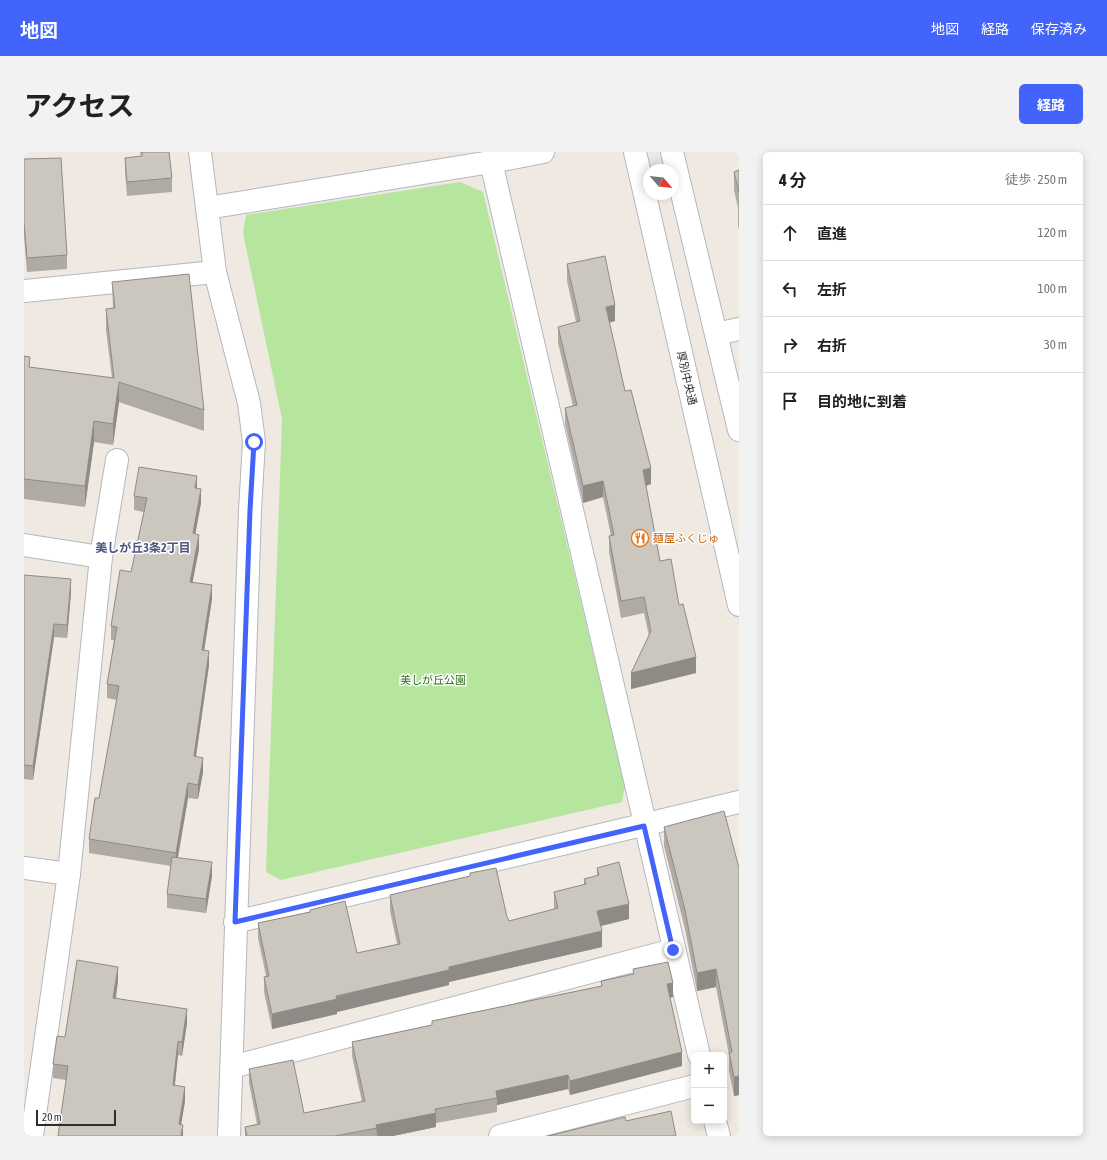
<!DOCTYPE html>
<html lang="ja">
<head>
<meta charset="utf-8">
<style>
  body { margin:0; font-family:"Asap Condensed","Noto Sans JP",sans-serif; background:#f2f2f2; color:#202124 }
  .controls { position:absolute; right:12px; bottom:12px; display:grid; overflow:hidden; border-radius:6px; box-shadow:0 2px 10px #0003 }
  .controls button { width:36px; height:36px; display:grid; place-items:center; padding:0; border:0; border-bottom:1px solid #e0e0e0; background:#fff; color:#202124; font:20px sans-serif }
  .compass { position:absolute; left:619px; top:12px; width:36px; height:36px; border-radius:50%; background:#fff; box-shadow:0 2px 10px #0003; rotate:118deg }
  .scale { position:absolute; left:12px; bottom:10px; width:80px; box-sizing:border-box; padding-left:4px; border:2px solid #2e2e2e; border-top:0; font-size:11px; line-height:14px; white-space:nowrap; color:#2e2e2e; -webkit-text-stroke:3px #fff; paint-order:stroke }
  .stop { position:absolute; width:12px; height:12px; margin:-9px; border:3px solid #4264fb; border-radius:50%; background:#fff }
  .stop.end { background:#4264fb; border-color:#fff; box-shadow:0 1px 4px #0008 }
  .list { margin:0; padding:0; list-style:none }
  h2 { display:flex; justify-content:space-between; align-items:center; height:52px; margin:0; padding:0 16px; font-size:17px }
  h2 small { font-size:13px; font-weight:400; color:#757577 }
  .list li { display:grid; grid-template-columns:26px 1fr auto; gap:12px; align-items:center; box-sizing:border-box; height:56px; padding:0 16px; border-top:1px solid #e0e0e0 }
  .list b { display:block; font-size:15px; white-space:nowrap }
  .list em { font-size:13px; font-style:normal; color:#757577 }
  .icon { flex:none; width:22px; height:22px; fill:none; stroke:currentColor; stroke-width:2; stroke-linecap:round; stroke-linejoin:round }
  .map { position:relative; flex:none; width:715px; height:984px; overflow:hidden; border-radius:6px }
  header { display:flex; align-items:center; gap:24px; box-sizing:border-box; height:56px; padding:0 20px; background:#4264fb; color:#fff }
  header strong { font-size:19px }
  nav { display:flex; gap:22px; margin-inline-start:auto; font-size:14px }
  .intro { display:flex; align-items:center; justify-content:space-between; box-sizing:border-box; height:96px; padding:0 24px }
  h1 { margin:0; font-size:28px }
  .button { padding:10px 18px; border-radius:6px; background:#4264fb; color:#fff; font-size:14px; font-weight:700 }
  main { display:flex; gap:24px; padding:0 24px }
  aside { flex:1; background:#fff; border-radius:6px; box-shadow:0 2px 10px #0003 }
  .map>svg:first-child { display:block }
  .green { fill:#b6e59e }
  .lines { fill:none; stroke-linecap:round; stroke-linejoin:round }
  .minor-casing { stroke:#b4b7c1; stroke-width:24 }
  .tertiary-casing { stroke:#b4b7c1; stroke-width:24 }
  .minor { stroke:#fff; stroke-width:22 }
  .tertiary { stroke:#fff; stroke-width:22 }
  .wall { fill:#afaba4 }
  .shaded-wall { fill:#8e8b86 }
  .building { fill:#cbc7bf; stroke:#8e8b86 }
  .route { stroke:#4264fb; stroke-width:5 }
  .labels { text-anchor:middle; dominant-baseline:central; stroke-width:3; stroke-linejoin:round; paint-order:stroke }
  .street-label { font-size:11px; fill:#2e2e2e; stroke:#fff }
  .food-label { font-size:11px; fill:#c56008; stroke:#fff; text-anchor:start }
  .park-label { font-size:11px; fill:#2c6e1b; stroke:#fff }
  .neighbourhood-label { font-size:12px; font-weight:bold; fill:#4d5680; stroke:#fff }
</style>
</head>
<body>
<header>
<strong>地図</strong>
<nav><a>地図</a><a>経路</a><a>保存済み</a></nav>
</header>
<div class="intro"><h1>アクセス</h1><a class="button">経路</a></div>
<main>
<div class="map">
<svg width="715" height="984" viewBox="0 0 715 984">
  <rect width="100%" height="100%" fill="#efe9e1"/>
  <polygon class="green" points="436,30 459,40 601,635 598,650 257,728 242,720 258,267 219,81 222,63"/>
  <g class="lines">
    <g class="minor-casing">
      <g id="minor">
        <polyline points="176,0 191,120 225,251 230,290 226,358 205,984"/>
        <polyline points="467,10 675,903"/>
        <polyline points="183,56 467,10 519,0"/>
        <polyline points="0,139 191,120"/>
        <polyline points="692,182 715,177"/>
        <polyline points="0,393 77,405"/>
        <polyline points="0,716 45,722"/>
        <polyline points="211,770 715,650"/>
        <polyline points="208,915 649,798"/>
        <polyline points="691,969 695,984"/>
        <polyline points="8,984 45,722 77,405 93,308"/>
        <polyline points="476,984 670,934"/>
      </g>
    </g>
    <g class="tertiary-casing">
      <g id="tertiary">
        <polyline points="611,0 715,453"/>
        <polyline points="648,0 715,278"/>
      </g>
    </g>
    <use href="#minor" class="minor"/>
    <use href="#tertiary" class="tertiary"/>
  </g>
  <g class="wall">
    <polygon points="116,0 145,0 148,26 148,40 103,44 101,20 101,6 117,4"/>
    <polygon points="0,7 43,103 43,117 3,120 0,84"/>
    <polygon points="715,18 715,77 714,74 714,56 710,38 710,20"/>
    <polygon points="543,112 591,169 585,171 601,239 627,332 622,334 636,409 655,453 672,521 607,537 625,484 620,461 597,466 585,400 585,384 587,384 579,345 559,351 541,272 541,256 549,254 534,191 534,175 552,170 543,129"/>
    <polygon points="88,130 180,258 180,279 95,250 89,293 70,290 61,355 0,347 0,204 6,215 88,226 82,178 82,157 89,156"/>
    <polygon points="173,337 177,351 171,382 175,397 168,430 188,447 180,499 185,513 172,604 179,620 174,647 164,646 154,706 188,724 182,761 143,756 143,742 147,714 65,701 65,687 75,646 93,548 83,546 83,532 90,488 87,488 87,474 107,420 120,360 110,358 110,344"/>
    <polygon points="0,423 47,441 43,486 30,485 9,628 0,627"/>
    <polygon points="640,675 715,716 715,943 710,944 705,919 705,903 692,835 673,839 661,777 640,694"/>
    <polygon points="573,716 605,767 576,774 578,795 425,830 425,833 313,860 313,862 248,877 240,840 240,825 242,824 234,786 234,771 286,760 286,758 333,801 373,792 366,759 366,743 446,724 446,721 485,769 530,757 530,740 560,733 560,727 573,724"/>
    <polygon points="609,817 649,845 646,846 658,914 546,943 544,937 473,953 473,960 412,971 412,975 369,984 221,984 221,975 233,972 225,931 225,917 280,961 338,950 328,904 328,890 408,873 408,869 577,834 577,829 609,822"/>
    <polygon points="94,829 92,847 163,871 158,904 154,903 151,933 161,949 157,973 159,984 42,928 29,926 29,912 41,885"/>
  </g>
  <g class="shaded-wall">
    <polygon points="591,153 591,169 582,171 582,155"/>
    <polygon points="95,230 95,250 89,293 89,272"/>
    <polygon points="70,269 70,290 61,355 61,334"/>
    <polygon points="627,316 627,332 619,335 619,318"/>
    <polygon points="173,324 173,338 171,336"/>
    <polygon points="579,329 579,345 559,351 559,334"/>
    <polygon points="177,337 177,351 169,395 169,381"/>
    <polygon points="175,383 175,397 166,444 166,430"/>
    <polygon points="47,427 47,441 43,486 43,473"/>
    <polygon points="188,433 188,447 178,512 178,498"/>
    <polygon points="30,472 30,485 9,628 9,614"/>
    <polygon points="185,499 185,513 170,618 170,604"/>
    <polygon points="672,505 672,521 607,537 607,521"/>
    <polygon points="179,606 179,620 174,647 174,633"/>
    <polygon points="164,631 164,646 152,715 152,701"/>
    <polygon points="188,710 188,724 182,761 182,747"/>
    <polygon points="605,752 605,767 573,775 573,759"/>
    <polygon points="578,779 578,795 425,830 425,833 313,860 313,862 248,877 248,862 425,815"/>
    <polygon points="94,815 94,829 89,860 89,846"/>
    <polygon points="692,817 692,835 673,839 673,821"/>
    <polygon points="649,831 649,845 643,846 643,832"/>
    <polygon points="163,857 163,871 158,904 158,890"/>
    <polygon points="154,889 154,903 149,947 149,933"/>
    <polygon points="658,900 658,914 546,943 546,929"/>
    <polygon points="544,923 544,937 473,953 473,946 472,939"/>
    <polygon points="715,924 715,943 710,944 710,925"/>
    <polygon points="161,935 161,949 155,984 155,972"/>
    <polygon points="412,961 412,975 369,984 353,984 352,973"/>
    <polygon points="159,973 159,984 157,984"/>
  </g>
  <g class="building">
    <polygon points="118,0 145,0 148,26 103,30 101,6 118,4"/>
    <polygon points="37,6 43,103 3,106 0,70 0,7"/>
    <polygon points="715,18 715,40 710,20"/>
    <polygon points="581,104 591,153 582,155 601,239 607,238 627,316 619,318 636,409 647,407 655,453 659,452 672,505 607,521 627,479 620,445 597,449 585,384 590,383 579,329 559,334 541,256 553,253 534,175 556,169 543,112"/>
    <polygon points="165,122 180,258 95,230 89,272 70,269 61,334 0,327 0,204 6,205 5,215 90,226 82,157 91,156 88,130"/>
    <polygon points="115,315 173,324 171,336 177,337 169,381 175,383 166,430 188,433 178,498 185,499 170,604 179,606 174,633 164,631 152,701 65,687 71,646 75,646 95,534 83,532 93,475 87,474 96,418 107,420 123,346 110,344"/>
    <polygon points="0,423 47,427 43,473 30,472 9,614 0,613"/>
    <polygon points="700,659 715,716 715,924 710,925 705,901 708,900 692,817 673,821 661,758 640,675"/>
    <polygon points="148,705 188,710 182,747 143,742"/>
    <polygon points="595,710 605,752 573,759 578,779 425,815 425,818 312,844 313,847 248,862 240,825 245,824 234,771 286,760 286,758 321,749 333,801 376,792 366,743 446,724 446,721 472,716 483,765 485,769 534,756 530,740 562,732 560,727 575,723 573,716"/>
    <polygon points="53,808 94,815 89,846 163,857 158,890 154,889 149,933 161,935 155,972 159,973 157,984 34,984 44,914 29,912 33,884 41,885"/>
    <polygon points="644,810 649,831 643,832 658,900 546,929 544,923 472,939 473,946 411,957 412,961 352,973 353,976 311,984 223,984 221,975 236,972 225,917 269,908 280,961 341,949 328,890 408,873 408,869 578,834 577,829 610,822 609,817"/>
    <polygon points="647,959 652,984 524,984 601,965 602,969"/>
  </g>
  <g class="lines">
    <polyline class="route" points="230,290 226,358 211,770 620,674 649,798"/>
  </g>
  <defs>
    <g id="restaurant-ring" transform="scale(0.9)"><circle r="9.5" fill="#fff" stroke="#e8710a" stroke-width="1.5"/><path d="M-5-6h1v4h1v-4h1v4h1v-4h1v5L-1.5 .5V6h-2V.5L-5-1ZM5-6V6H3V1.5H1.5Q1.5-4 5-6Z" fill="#e8710a"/></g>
  </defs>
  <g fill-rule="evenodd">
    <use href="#restaurant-ring" x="616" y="386"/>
  </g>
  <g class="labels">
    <g class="street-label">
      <text transform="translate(663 226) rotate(77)">厚別中央通</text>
    </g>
    <g class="food-label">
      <text x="629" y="386">麺屋ふくじゅ</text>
    </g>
    <g class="park-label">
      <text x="409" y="528">美しが丘公園</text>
    </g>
    <g class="neighbourhood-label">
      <text x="119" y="396">美しが丘3条2丁目</text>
    </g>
  </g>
</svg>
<div class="controls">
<button>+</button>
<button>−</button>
</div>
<svg class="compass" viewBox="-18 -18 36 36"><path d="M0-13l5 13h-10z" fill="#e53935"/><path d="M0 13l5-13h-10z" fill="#757577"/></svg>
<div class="scale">20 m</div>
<div class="stop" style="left:230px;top:290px"></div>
<div class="stop end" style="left:649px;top:798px"></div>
</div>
<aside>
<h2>4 分<small>徒歩 · 250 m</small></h2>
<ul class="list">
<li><svg class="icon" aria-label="ahead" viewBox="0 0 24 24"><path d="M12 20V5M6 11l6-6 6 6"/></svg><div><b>直進</b></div><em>120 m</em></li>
<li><svg class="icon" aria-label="left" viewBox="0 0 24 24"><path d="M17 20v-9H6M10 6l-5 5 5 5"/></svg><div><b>左折</b></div><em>100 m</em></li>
<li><svg class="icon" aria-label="right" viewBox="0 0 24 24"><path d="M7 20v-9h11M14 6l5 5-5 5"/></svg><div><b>右折</b></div><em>30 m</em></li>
<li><svg class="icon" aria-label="arrive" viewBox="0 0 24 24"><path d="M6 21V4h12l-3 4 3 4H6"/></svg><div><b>目的地に到着</b></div></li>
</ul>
</aside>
</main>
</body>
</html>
